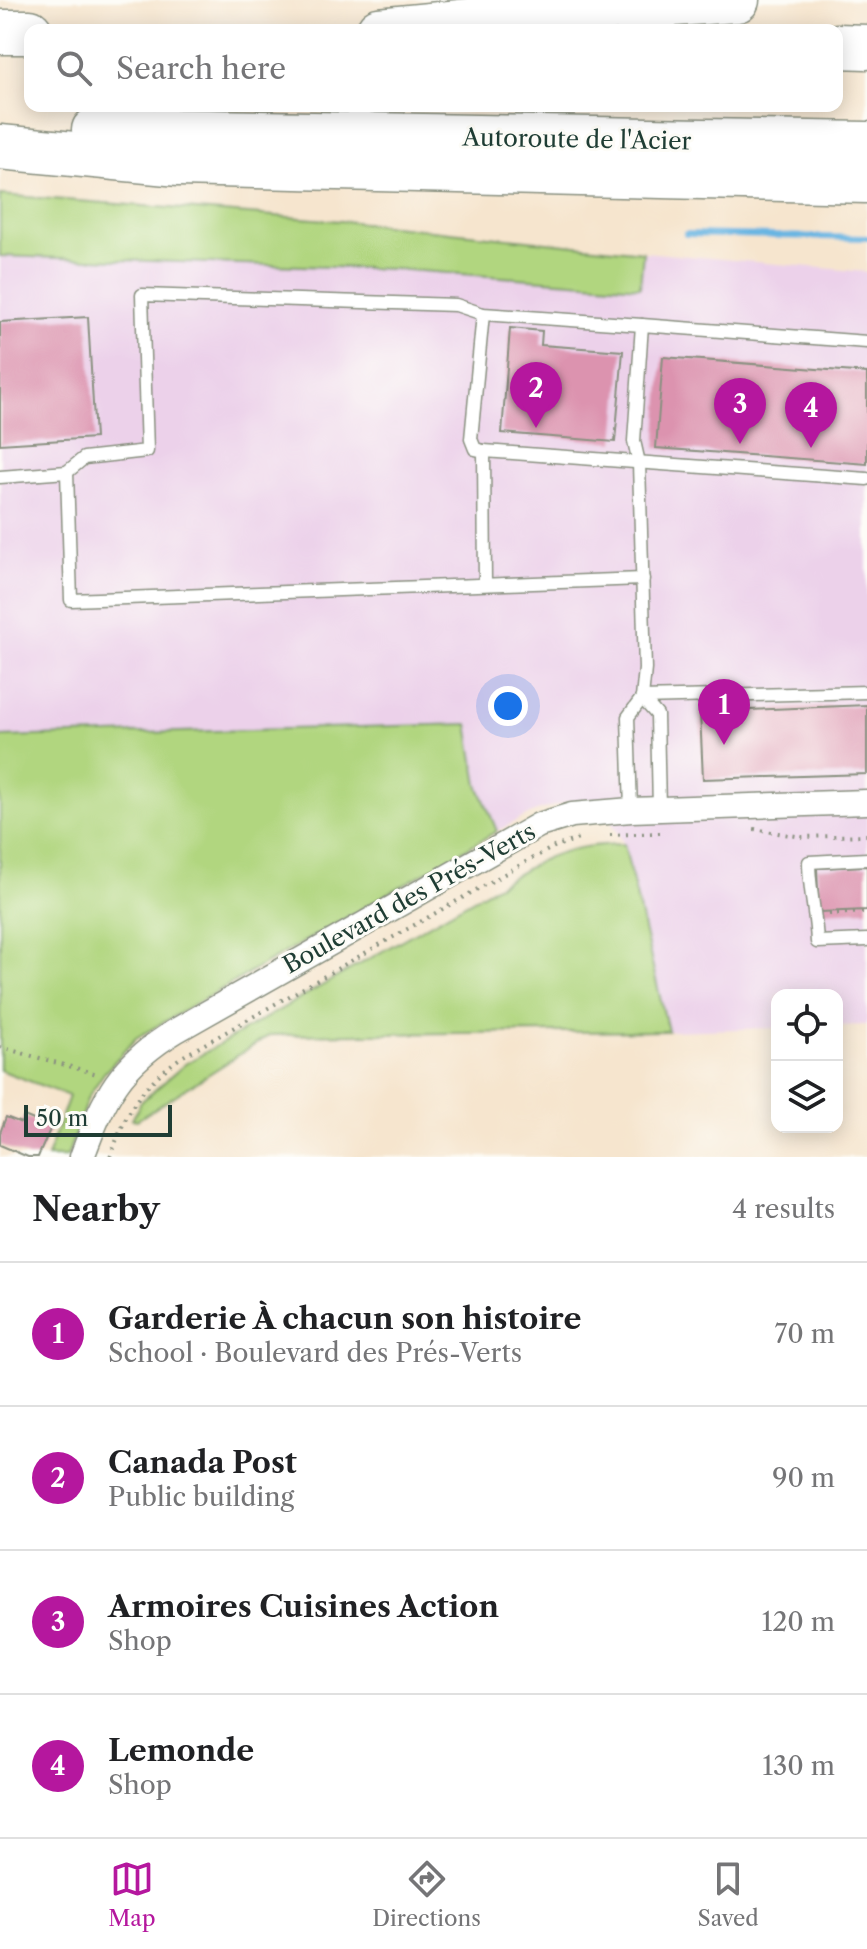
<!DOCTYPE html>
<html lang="en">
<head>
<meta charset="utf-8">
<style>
  body { margin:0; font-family:"Libre Caslon Text",serif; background:#f6f6f6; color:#202124 }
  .controls { position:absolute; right:24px; bottom:24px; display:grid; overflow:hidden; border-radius:16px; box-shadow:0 4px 20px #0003 }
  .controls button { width:72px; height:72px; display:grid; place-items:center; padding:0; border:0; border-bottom:2px solid #e0e0e0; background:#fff; color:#202124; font:40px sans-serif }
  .scale { position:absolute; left:24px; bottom:20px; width:148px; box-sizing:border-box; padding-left:8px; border:4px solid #1f3d34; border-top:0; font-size:22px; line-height:28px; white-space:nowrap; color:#1f3d34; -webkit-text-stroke:6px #fdfcf7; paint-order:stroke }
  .you { position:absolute; left:508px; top:706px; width:28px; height:28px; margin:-20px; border:6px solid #fff; border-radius:50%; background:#1a73e8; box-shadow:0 0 0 12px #1a73e833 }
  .badge { display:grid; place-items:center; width:52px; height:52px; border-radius:50%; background:#b5179e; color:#fff; font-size:26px; font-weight:700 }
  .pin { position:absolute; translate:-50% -66px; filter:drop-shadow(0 2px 4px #0008) }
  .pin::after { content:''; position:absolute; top:42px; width:28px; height:24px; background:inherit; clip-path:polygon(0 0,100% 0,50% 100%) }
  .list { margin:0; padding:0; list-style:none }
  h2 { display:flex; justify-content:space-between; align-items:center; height:104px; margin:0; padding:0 32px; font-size:34px }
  h2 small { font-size:26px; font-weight:400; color:#757577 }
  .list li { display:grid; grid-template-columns:52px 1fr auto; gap:24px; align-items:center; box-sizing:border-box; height:144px; padding:0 32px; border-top:2px solid #e0e0e0 }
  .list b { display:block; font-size:30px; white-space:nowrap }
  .list p { margin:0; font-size:26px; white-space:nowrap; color:#757577 }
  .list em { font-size:26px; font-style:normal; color:#757577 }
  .icon { flex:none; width:44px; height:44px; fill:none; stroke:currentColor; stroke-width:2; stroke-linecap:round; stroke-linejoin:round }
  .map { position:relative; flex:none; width:867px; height:1157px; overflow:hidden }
  .search { position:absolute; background:#fff; box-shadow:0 4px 20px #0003; left:24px; right:24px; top:24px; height:88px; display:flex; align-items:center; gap:20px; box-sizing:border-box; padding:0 28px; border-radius:16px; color:#757577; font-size:30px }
  .sheet { height:680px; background:#fff }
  nav { display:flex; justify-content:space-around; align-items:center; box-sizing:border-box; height:112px; border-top:2px solid #e0e0e0; background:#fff; font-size:22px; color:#757577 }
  nav a { display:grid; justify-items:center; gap:4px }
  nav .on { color:#b5179e }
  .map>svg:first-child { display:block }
  .built { fill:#ecd1ea }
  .green { fill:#b1d67f; stroke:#688a5a; stroke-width:2 }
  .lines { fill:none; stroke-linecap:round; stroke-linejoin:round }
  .stream { stroke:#69b5e2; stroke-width:6 }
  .building { fill:#dc93af }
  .service-casing { stroke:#8a9181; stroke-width:15 }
  .minor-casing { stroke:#8a9181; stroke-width:27 }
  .motorway-casing { stroke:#8a9181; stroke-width:47 }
  .path { stroke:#8a9181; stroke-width:4; stroke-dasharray:2 6; stroke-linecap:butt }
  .service { stroke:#fff; stroke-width:12 }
  .minor { stroke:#fff; stroke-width:24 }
  .motorway { stroke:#fff; stroke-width:44 }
  .labels { text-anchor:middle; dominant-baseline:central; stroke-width:6; stroke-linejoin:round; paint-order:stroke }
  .street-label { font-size:24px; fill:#1f3d34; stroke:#fdfcf7 }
</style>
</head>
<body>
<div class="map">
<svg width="867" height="1157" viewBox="0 0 867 1157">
  <rect width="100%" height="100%" fill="#fdfcf7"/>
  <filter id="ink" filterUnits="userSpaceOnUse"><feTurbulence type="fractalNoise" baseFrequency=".0125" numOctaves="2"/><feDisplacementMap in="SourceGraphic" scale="16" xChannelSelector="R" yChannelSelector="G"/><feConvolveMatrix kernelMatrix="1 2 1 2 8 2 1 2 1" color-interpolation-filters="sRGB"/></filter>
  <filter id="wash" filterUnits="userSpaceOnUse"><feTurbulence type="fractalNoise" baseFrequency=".006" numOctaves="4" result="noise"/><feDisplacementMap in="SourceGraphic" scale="32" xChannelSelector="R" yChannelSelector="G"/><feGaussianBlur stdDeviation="1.8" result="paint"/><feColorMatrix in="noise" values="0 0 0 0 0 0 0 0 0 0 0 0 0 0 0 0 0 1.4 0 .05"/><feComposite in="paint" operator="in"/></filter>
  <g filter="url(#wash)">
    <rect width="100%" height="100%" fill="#f6e5ce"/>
    <polygon class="built" points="643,252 867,272 867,1025 837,1026 837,995 777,995 777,1028 668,1031 624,844 600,801 567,802 534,812 497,831 478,785 467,724 0,737 0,256 393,269 640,287"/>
    <g class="green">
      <polygon points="0,195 354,222 643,252 640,287 393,269 0,256"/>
      <polygon points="468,724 478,785 497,831 136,1038 104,1073 88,1097 67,1157 47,1157 69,1096 0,1070 0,737"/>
      <path d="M624,844L668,1031L270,1035L137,1120L132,1119L141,1102L185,1064L540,861C569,847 593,845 624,844Z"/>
    </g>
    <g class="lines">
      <polyline class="stream" points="686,234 867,238"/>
    </g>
    <g id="blocks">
      <g class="building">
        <polygon points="88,317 95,438 0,444 0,322"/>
        <polygon points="510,328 542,331 541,345 623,351 615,442 502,433"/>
        <polygon points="663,357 867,373 867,464 656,448"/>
        <polygon points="867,705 867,774 703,779 700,712"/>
        <polygon points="867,866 867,910 819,912 817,868"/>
        <polygon points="24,1116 51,1127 38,1157 28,1157 0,1145 0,1133 6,1117 21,1123"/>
      </g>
    </g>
  </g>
  <g filter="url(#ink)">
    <use href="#blocks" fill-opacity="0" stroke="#8a9181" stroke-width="2"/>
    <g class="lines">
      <g class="service-casing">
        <g id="service">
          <polyline points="483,314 471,439 475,449 484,451 485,583"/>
          <polyline points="484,451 867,479"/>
          <polyline points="67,472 71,600 643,579"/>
          <polyline points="0,477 67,472 84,458 147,451 142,295 456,305 483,314 642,325"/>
          <polyline points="642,698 867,692"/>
          <polyline points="642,698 657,715 659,809"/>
          <polyline points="631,810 628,717 642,698 645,669 639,463 634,441 642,325 867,342"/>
          <path d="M867,859L809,862C809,889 816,915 817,942L867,940"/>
        </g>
      </g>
      <g class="minor-casing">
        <path id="minor" d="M82,1157C105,1095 119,1065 177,1030L539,825L572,815L631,810L867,802"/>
      </g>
      <g class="motorway-casing">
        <g id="motorway">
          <polyline points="379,30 580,10 737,0"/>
          <polyline points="0,32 30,32"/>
          <polyline points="837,46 867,47"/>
          <polyline points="94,130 867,144"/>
          <polyline points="0,147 179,164 867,181"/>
        </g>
      </g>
      <g class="path">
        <polyline points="754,829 802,837 867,835"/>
        <polyline points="610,835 661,833"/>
        <polyline points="829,914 867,912"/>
        <polyline points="0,1047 97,1074"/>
        <path d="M110,1157C128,1109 138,1089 180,1058L529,860L556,846L582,838"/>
      </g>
      <use href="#service" class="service"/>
      <use href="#minor" class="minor"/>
      <use href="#motorway" class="motorway"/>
    </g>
  </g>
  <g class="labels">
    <g class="street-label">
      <text transform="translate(577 139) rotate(1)">Autoroute de l'Acier</text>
      <text transform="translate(409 898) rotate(-29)">Boulevard des Prés-Verts</text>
    </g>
  </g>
</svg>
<div class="controls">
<button><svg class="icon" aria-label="locate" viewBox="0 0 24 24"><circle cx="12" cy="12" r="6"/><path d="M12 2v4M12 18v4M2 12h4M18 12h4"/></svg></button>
<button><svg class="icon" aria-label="layers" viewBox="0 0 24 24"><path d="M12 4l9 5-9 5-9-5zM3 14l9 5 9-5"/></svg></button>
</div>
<div class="scale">50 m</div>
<div class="you"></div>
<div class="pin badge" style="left:724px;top:745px">1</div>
<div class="pin badge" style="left:536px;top:428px">2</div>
<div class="pin badge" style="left:740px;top:444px">3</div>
<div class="pin badge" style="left:811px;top:448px">4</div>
<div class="search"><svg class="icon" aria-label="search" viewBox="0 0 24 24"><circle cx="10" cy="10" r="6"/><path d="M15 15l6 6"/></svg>Search here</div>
</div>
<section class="sheet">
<h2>Nearby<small>4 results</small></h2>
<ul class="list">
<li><span class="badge">1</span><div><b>Garderie À chacun son histoire</b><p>School · Boulevard des Prés-Verts</p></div><em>70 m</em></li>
<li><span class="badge">2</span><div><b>Canada Post</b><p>Public building</p></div><em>90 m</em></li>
<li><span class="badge">3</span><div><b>Armoires Cuisines Action</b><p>Shop</p></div><em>120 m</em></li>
<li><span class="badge">4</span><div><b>Lemonde</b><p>Shop</p></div><em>130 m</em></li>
</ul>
</section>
<nav>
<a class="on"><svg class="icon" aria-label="map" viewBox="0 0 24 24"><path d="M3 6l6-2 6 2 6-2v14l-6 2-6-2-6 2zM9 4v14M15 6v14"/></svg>Map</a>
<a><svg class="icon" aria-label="directions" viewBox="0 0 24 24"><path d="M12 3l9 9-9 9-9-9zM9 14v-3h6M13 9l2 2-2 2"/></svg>Directions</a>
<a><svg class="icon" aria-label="saved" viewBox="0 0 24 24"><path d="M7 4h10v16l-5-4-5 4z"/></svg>Saved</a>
</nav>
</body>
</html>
